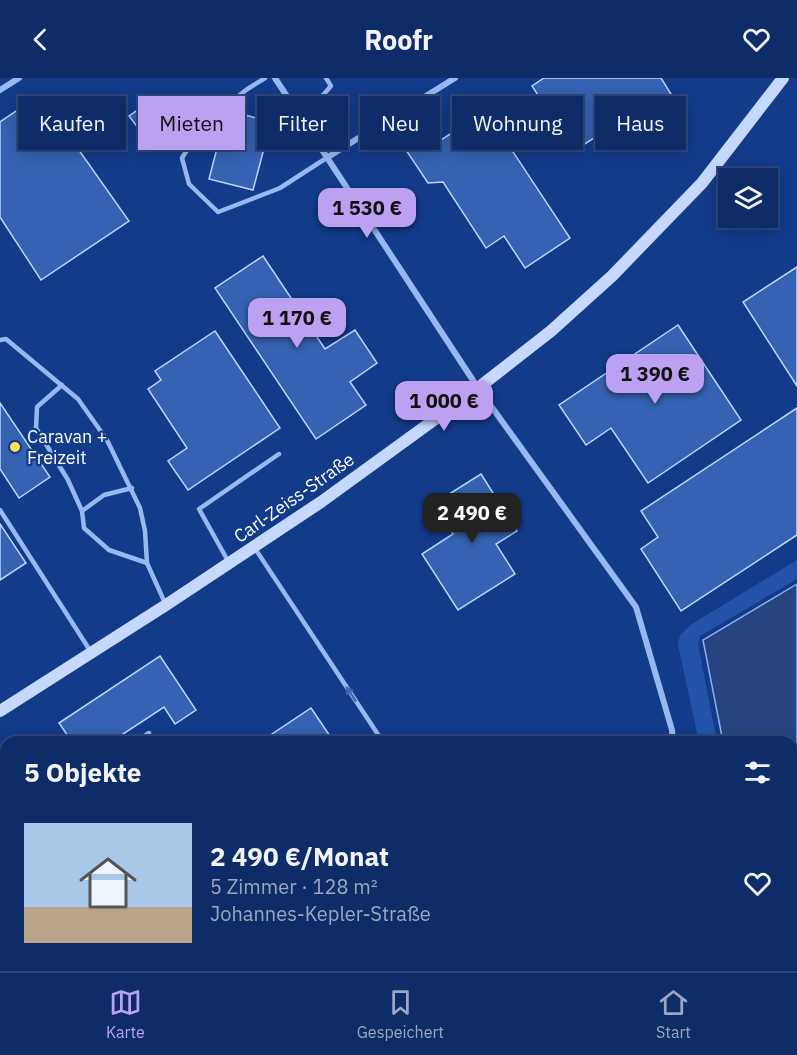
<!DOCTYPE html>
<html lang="de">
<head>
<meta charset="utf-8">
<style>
	body { margin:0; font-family:"IBM Plex Sans",sans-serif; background:#17346e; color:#f1f3f6; height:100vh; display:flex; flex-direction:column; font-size:22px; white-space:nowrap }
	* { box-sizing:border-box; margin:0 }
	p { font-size:20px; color:#9ba7c0 }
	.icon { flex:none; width:33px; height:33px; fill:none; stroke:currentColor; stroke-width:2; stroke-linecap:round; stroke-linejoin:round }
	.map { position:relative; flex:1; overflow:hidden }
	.details { position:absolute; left:0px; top:658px; width:798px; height:236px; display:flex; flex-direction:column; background:#0e2c68; border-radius:18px 18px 0 0; box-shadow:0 3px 15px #0003,0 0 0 2px #2e487c }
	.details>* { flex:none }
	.guide { position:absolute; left:18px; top:18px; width:762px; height:54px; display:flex; gap:12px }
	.buttons { position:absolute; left:718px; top:90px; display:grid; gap:12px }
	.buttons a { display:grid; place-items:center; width:60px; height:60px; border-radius:0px; background:#0e2c68; box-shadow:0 3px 15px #0003,0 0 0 2px #2e487c; font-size:30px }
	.price { position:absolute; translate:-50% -51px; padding:0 14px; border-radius:12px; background:#bca0f2; color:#111; font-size:20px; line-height:39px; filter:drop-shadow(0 2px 3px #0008) }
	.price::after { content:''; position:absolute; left:50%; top:36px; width:18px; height:14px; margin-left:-9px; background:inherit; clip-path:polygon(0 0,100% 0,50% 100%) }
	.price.on { background:#222; color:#fff }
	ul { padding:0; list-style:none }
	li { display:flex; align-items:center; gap:18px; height:150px; padding:0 24px }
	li+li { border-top:2px solid #2e487c }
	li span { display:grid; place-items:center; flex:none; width:168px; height:120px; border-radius:0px; color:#555 }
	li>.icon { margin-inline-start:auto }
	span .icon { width:72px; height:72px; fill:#fffc; stroke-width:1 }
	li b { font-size:26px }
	h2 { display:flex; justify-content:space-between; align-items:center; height:72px; padding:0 24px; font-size:26px }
	.pill { padding:0 21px; border-radius:0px; background:#0e2c68; box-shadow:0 3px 15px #0003,0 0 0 2px #2e487c; font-size:21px; line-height:54px }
	.pill.on { background:#bca0f2; color:#111 }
	header { display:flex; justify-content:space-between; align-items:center; height:78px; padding:0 24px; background:#0e2c68; font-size:27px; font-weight:700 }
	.menu { display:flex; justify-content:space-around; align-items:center; height:84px; border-top:2px solid #2e487c; background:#0e2c68; font-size:16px; color:#9ba7c0 }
	.menu a { display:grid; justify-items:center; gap:3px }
	.menu .on { color:#bca0f2 }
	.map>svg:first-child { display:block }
	.green { fill:#2353a9 }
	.water { fill:#264580; stroke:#89b1f4; stroke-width:1.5 }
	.building { fill:#3562b2; stroke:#bed5fc; stroke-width:1.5 }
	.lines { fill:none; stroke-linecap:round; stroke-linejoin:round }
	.service { stroke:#98b8f1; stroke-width:4.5 }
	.minor { stroke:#98b8f1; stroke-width:6 }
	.secondary { stroke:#c6d8fc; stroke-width:12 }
	.oneway { fill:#4167ae }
	.poi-dot { fill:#ffde58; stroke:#123b8a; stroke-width:2 }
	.labels { text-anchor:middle; stroke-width:4.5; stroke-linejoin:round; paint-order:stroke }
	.poi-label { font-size:18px; fill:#fff; stroke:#123b8a; text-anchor:start }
	.street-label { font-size:18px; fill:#fff; stroke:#123b8a }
</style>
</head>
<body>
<header><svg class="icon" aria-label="back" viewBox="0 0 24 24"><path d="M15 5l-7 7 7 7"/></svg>Roofr<svg class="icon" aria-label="heart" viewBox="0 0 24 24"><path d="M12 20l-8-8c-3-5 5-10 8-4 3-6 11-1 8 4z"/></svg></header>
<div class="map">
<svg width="797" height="893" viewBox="0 0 797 893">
	<rect width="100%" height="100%" fill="#123b8a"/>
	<!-- green -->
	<path class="green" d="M797 482V501L700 558 698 566 717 664H699L678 567 680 557 692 546Z
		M797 829V893H771L773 888H792V841Z
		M673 888H719L718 893H671Z"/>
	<!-- water -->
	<path class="water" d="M797 506V792L792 804V664H723L703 562Z
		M725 888H755L752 893H724Z"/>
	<!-- building -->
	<path class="building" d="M544 0H661L676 24 628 56 620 43 574 73 532 8Z
		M40 17 129 143 41 202 0 139V44Z
		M174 19 183 32 145 59 129 38 142 29 155 33Z
		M227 32 271 44 253 112 209 101Z
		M486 33 570 160 525 190 504 158 486 170 443 104 428 105 406 72 435 53 441 62Z
		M263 178 325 271 355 252 377 285 350 304 366 327 316 361 215 210Z
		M797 189V308L743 224Z
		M678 247 741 342 648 405 611 350 586 367 559 327Z
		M215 253 280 350 188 412 168 383 187 370 148 311 161 302 155 293Z
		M0 325 50 399 19 420 0 391Z
		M797 330V457L681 533 641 471 658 459 641 433Z
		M481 396 517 453 496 466 515 496 458 532 422 476 453 456 445 442 449 440 438 423Z
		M0 446 26 485 0 502Z
		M160 578 196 632 175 646 164 629 111 664H72L59 645Z
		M311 630 334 664H260Z
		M6 876V888H81L85 893H0V880Z
		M148 888H202L205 893H140Z
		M245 888H352L356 893H238Z
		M379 888H480L484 893H382Z"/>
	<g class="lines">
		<!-- service -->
		<path class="service" d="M265 0 246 12 202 48 182 80 189 106 218 134 280 110 328 79
			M302 41 331 8 326 0
			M0 262 6 261 78 321 107 362 140 430 145 453 147 485 165 525
			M62 307 37 329 36 350 68 402 82 433 84 450 109 472 147 485
			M0 432 91 574
			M82 433 104 417 132 410
			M254 469 383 664
			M228 483 199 431 279 376
			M135 664 149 655
			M0 804 6 801
			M0 860 6 856"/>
		<!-- minor -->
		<path class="minor" d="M275 0 478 310 636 529 672 652 673 664
			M0 12 19 0
			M328 79 455 0
			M544 893 552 888"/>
		<!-- secondary -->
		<path class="secondary" d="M0 633 166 527 321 424 478 310 551 253 612 198 702 105 783 0"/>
	</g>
	<!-- one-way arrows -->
	<defs><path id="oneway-solid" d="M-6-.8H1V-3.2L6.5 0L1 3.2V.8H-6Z" transform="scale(1.5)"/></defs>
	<use class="oneway" href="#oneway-solid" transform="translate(351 616) rotate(-124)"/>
	<!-- markers -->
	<circle class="poi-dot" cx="15" cy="369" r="6"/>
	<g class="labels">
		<!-- poi labels -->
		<g class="poi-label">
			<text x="27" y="365">Caravan +<tspan x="27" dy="21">Freizeit</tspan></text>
		</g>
		<!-- street labels -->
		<g class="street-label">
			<text transform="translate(294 420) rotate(-35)" y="6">Carl-Zeiss-Straße</text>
		</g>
	</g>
</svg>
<div class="buttons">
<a><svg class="icon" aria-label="layers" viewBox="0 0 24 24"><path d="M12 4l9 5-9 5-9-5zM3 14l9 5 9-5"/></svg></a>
</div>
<b class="price" style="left:367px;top:161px">1 530 €</b>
<b class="price" style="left:297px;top:271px">1 170 €</b>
<b class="price" style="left:655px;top:327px">1 390 €</b>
<b class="price" style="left:444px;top:354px">1 000 €</b>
<b class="price on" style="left:472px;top:466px">2 490 €</b>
<div class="guide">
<a class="pill">Kaufen</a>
<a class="pill on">Mieten</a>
<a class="pill">Filter</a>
<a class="pill">Neu</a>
<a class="pill">Wohnung</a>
<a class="pill">Haus</a>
</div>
<section class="details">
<h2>5 Objekte<svg class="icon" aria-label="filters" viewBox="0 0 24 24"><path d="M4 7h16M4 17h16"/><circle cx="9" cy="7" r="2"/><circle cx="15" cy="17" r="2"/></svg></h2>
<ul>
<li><span style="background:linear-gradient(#a9c7e8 70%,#b9a48a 0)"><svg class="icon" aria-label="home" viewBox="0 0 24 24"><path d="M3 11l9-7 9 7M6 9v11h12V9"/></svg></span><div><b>2 490 €/Monat</b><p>5 Zimmer · 128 m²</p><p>Johannes-Kepler-Straße</p></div><svg class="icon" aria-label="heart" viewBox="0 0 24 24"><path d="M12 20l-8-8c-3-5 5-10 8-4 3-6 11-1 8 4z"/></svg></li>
</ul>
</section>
</div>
<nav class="menu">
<a class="on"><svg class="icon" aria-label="map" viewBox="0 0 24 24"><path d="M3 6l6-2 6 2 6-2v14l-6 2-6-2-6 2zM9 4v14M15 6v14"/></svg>Karte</a>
<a><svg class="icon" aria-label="saved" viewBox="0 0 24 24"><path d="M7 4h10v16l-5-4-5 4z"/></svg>Gespeichert</a>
<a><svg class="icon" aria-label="home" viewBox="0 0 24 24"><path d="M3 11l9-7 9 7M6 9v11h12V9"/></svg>Start</a>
</nav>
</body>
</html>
